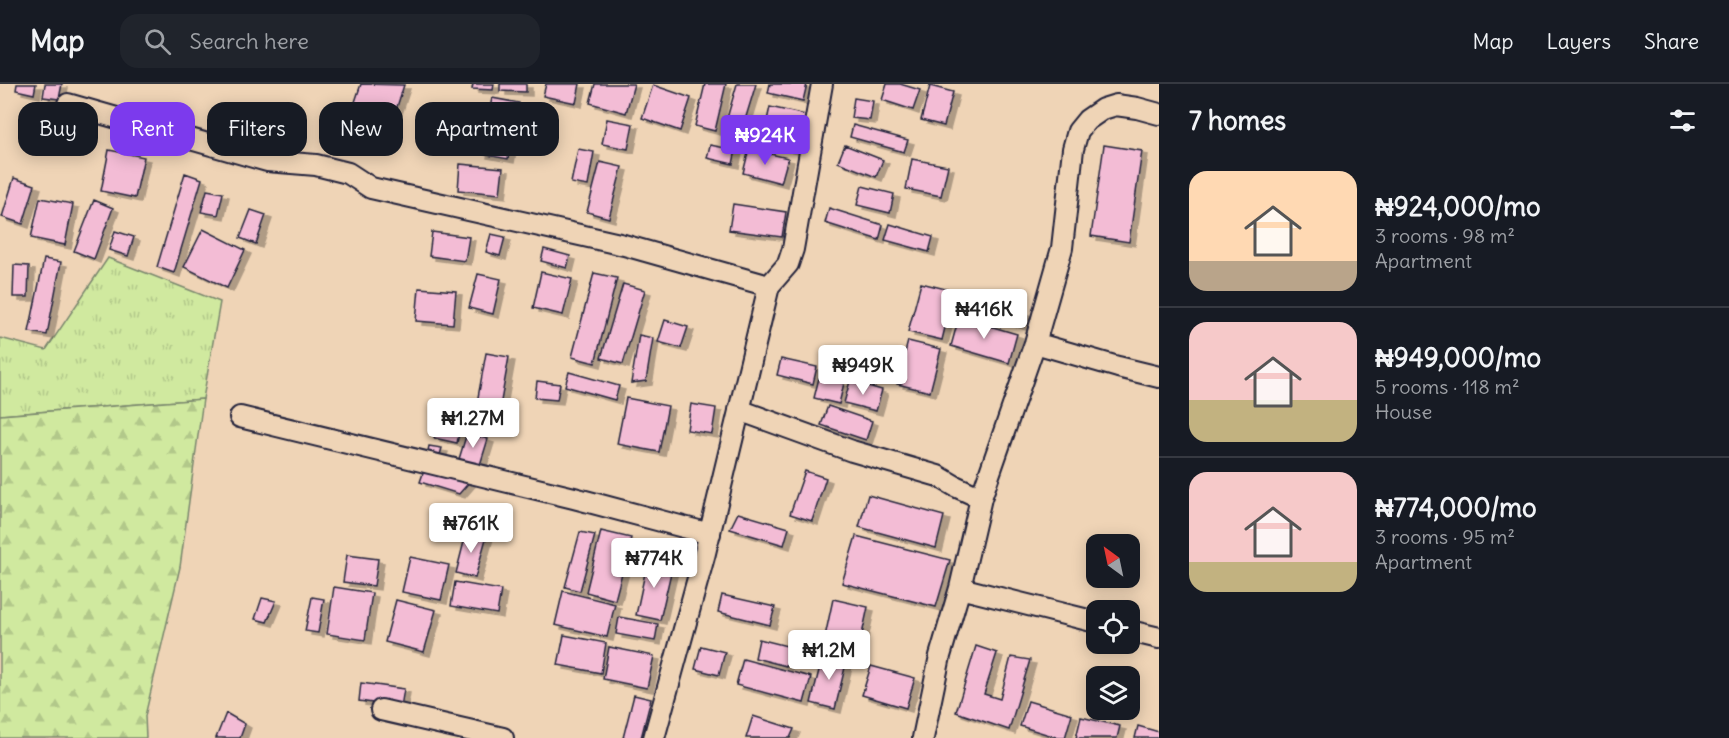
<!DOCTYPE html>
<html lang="en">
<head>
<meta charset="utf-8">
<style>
	body { margin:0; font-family:Delius,sans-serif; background:#20242c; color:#f1f3f6; height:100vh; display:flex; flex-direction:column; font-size:22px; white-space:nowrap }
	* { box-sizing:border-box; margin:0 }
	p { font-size:20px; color:#9ea1a6 }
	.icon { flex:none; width:33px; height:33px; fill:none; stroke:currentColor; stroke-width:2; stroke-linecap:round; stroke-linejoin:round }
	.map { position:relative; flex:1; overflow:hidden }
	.sheet { display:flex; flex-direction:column; background:#171b24; width:570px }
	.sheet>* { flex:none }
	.hud { position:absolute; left:18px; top:18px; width:570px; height:54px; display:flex; gap:12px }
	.needle { width:39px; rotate:327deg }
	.fabs { position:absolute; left:1086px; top:450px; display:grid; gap:12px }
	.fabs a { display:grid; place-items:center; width:54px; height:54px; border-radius:12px; background:#171b24; box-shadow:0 3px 15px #0003; font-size:30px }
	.price { position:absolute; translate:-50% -51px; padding:0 14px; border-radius:6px; background:#fff; color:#222; font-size:20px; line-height:39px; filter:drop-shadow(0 2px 3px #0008) }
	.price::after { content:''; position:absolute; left:50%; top:36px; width:18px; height:14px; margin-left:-9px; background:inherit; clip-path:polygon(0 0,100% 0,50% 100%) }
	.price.active { background:#7c3aed; color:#fff }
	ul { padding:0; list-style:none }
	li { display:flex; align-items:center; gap:18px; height:150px; padding:0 30px }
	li+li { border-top:2px solid #363941 }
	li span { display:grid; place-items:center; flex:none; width:168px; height:120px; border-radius:18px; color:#555 }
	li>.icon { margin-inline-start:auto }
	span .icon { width:72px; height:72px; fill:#fffc; stroke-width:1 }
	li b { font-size:26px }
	h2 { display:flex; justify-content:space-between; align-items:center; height:72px; padding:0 30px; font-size:26px }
	.chip { padding:0 21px; border-radius:18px; background:#171b24; box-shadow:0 3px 15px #0003; font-size:21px; line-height:54px }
	.chip.active { background:#7c3aed; color:#fff }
	header { display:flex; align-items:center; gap:36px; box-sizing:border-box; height:84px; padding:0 30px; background:#171b24; border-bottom:2px solid #363941 }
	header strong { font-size:28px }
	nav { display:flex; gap:33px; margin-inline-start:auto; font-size:21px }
	.search { width:420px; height:54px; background:#20242c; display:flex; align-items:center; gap:15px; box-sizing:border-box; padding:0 21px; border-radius:18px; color:#9ea1a6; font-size:22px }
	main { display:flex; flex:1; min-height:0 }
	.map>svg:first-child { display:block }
	.grass { fill:url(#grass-tufts); stroke:#79866d; stroke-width:1.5 }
	.forest { fill:url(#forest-firs); stroke:#79866d; stroke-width:1.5 }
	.building { fill:#f3bcd5; stroke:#22223b; stroke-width:1.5; filter:url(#shadow) }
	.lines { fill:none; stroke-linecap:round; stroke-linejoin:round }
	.minor-casing { stroke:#22223b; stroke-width:24 }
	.minor { stroke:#efd4b6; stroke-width:20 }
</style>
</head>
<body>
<header>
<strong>Map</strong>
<div class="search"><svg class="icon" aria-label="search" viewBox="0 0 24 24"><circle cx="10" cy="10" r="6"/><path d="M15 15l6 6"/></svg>Search here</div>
<nav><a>Map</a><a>Layers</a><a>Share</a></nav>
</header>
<main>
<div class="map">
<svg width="1159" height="654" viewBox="0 0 1159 654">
	<defs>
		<pattern id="grass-tufts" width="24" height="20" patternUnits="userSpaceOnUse" patternTransform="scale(1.5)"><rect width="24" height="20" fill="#d0e99f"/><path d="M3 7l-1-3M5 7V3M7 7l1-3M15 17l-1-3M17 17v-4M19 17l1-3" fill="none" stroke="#b2c88a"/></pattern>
		<pattern id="forest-firs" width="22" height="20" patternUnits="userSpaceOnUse" patternTransform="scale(1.5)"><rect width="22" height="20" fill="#d0e99f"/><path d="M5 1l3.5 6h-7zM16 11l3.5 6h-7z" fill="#b2c88a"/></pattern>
		<filter id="shadow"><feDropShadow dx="6" dy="4" stdDeviation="0" flood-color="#0004"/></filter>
	</defs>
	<rect width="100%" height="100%" fill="#efd4b6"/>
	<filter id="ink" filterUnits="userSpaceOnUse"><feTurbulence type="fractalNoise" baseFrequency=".0167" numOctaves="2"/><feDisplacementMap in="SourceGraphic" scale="12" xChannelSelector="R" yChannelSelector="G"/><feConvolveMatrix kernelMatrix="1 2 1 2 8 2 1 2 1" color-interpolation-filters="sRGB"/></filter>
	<g filter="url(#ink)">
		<!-- grass -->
		<path class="grass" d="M108 174 220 218 203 315 0 331V254L46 266Z"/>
		<!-- forest -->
		<path class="forest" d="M203 315 180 483 145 632 146 654H0V331Z"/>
		<!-- building -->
		<path class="building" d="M17 0H36L34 10 16 6Z
			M45 0H62L59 15 43 13Z
			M361 0 404 1 388 51 348 39Z
			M473 0H494L493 6 472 5Z
			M500 0H526V8L500 7Z
			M546 0H580L576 19 543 12Z
			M595 0H634L626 29 590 19Z
			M705 0H726L715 47 695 42Z
			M737 0H756L742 46 725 41Z
			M770 0H807L803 17 768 9Z
			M887 0H900L920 6 913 26 882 16Z
			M653 1 691 14 680 47 642 34Z
			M930 2 953 8 944 42 921 36Z
			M492 14 519 19 508 75 481 70Z
			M854 14 873 17 870 36 851 34Z
			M770 23 806 31 797 67 762 59Z
			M607 35 633 40 628 65 602 60Z
			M853 41 908 56 904 68 850 53Z
			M710 61 736 66 733 80 707 74Z
			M845 61 883 76 876 93 838 78Z
			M1104 61 1142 67 1129 158 1091 152Z
			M578 65 594 68 588 102 571 99Z
			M749 65 788 74 781 99 743 89Z
			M109 66 144 73 135 114 101 107Z
			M912 75 948 82 941 112 906 105Z
			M600 78 622 83 609 134 587 128Z
			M460 80 503 84 500 110 458 106Z
			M185 89 202 95 174 189 157 183Z
			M14 94 35 101 23 140 2 133Z
			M862 102 894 110 890 129 857 121Z
			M207 106 223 109 218 131 201 128Z
			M40 114 73 120 65 161 31 154Z
			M94 116 113 124 94 175 74 167Z
			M733 120 786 128 782 153 729 146Z
			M829 124 883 141 879 156 825 139Z
			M251 126 266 131 256 160 240 154Z
			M890 140 933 153 929 168 885 156Z
			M203 145 245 166 227 204 184 183Z
			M115 147 134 153 128 172 109 166Z
			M432 148 469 153 465 177 429 172Z
			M491 150 505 153 500 172 486 168Z
			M544 165 570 172 567 184 541 177Z
			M44 175 61 178 47 251 29 248Z
			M14 181 29 182 28 213H13Z
			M541 188 572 195 563 231 533 224Z
			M594 189 617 194 595 279 572 273Z
			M478 190 501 195 493 230 469 224Z
			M921 199 954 207 942 256 908 248Z
			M623 200 645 206 623 280 601 274Z
			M419 204 456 207 453 240 416 237Z
			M965 207 1025 228 1020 242 960 222Z
			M959 233 1017 250 1009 279 951 262Z
			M665 236 688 243 681 264 658 258Z
			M639 251 653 254 646 297 631 299Z
			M908 257 941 265 930 308 897 300Z
			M486 269 509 273 496 345 473 341Z
			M851 274 887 283 884 295 848 287Z
			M781 275 817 283 813 300 777 291Z
			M569 288 619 302 615 316 565 302Z
			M819 294 844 299 839 320 814 314Z
			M537 297 560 300 557 316 535 314Z
			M850 297 882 306 876 327 844 319Z
			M626 314 668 322 659 368 617 360Z
			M691 320 716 324 712 350 687 346Z
			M828 322 872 337 866 356 821 341Z
			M441 324 463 330 457 359 434 354Z
			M467 349 488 355 480 381 459 375Z
			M429 362 442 364 439 374 427 371Z
			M426 381 473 394 459 410 420 398Z
			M805 387 826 394 812 437 790 430Z
			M868 411 944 432 936 464 859 443Z
			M738 429 789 444 784 461 730 445Z
			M467 446 487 451 475 494 456 489Z
			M601 447 631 454 615 516 586 508Z
			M580 448 595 451 580 507 565 503Z
			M856 452 950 476 936 523 842 499Z
			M347 471 378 475 374 502 343 498Z
			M410 473 449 481 441 516 402 508Z
			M648 475 673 480 660 536 636 531Z
			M455 498 501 506 497 530 451 522Z
			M334 503 372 509 365 556 327 550Z
			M563 507 615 520 607 553 555 541Z
			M722 511 775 523 770 541 718 528Z
			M312 513 324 515 318 549 305 547Z
			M262 514 276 517 267 538 255 535Z
			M833 515 868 523 858 569 823 562Z
			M396 516 436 526 424 568 385 558Z
			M619 533 658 540 655 557 616 550Z
			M564 551 606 559 601 589 558 581Z
			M759 555 791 563 786 582 755 574Z
			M701 562 725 568 719 591 695 585Z
			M976 562 997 569 984 610 1000 615 1011 573 1030 576 1009 646 956 628Z
			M609 563 654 572 647 604 603 595Z
			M823 570 847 575 835 625 811 619Z
			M743 575 811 593 804 619 736 601Z
			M871 582 915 594 906 624 862 611Z
			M361 599 404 605 401 623 359 617Z
			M634 611 651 615 641 654H623Z
			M1028 617 1072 630 1065 654H1059L1020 642Z
			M226 629 245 640 240 654H216Z
			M753 632 794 645 790 654H746Z
			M1081 633 1120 642 1117 654H1076Z
			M1138 642 1159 648V654H1135Z"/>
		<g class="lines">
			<!-- minor casing -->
			<g class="minor-casing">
				<path id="minor" d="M68 20 267 77 316 81 348 89 371 104 624 161 769 202
					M1035 259 1118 283 1159 293
					M739 326 852 367 938 392 955 402 981 414
					M240 333 574 414 710 450
					M960 504 1096 538
					M1130 547 1159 554
					M381 626 503 654
					M654 654 705 469 769 202 788 180 793 165 822 0
					M923 654 940 572 960 504 981 414 1035 259 1062 164 1073 65 1078 47 1087 36 1103 25 1116 21 1137 24 1159 30"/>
			</g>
			<!-- minor -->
			<use href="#minor" class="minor"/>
		</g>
	</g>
</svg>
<div class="fabs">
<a><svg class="needle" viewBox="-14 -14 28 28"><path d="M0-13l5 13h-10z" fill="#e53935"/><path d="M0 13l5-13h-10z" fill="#9ea1a6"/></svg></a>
<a><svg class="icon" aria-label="locate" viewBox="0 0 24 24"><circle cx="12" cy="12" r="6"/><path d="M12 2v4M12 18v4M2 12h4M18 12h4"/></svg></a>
<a><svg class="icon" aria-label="layers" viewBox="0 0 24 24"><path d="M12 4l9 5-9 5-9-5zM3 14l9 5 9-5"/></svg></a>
</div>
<b class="price active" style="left:765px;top:82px">₦924K</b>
<b class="price" style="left:984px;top:256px">₦416K</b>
<b class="price" style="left:863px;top:312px">₦949K</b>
<b class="price" style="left:473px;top:365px">₦1.27M</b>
<b class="price" style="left:471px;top:470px">₦761K</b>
<b class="price" style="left:654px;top:505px">₦774K</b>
<b class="price" style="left:829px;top:597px">₦1.2M</b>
<div class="hud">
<a class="chip">Buy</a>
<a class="chip active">Rent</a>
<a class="chip">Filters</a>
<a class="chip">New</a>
<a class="chip">Apartment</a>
</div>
</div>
<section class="sheet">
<h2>7 homes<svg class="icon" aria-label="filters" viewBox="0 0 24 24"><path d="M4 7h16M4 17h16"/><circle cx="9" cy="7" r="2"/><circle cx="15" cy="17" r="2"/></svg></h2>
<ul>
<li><span style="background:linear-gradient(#ffd9b3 75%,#b9a48a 0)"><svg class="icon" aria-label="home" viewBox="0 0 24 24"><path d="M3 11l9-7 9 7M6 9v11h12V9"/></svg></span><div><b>₦924,000/mo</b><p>3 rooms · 98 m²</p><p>Apartment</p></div></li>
<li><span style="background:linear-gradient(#f6c9c9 65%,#c2b280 0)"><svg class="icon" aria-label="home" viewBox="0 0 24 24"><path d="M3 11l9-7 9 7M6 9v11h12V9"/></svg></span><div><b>₦949,000/mo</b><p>5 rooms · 118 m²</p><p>House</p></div></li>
<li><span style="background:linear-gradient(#f6c9c9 75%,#c2b280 0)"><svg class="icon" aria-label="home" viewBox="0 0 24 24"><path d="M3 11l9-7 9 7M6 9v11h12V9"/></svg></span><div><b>₦774,000/mo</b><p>3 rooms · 95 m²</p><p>Apartment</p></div></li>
</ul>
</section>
</main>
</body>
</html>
